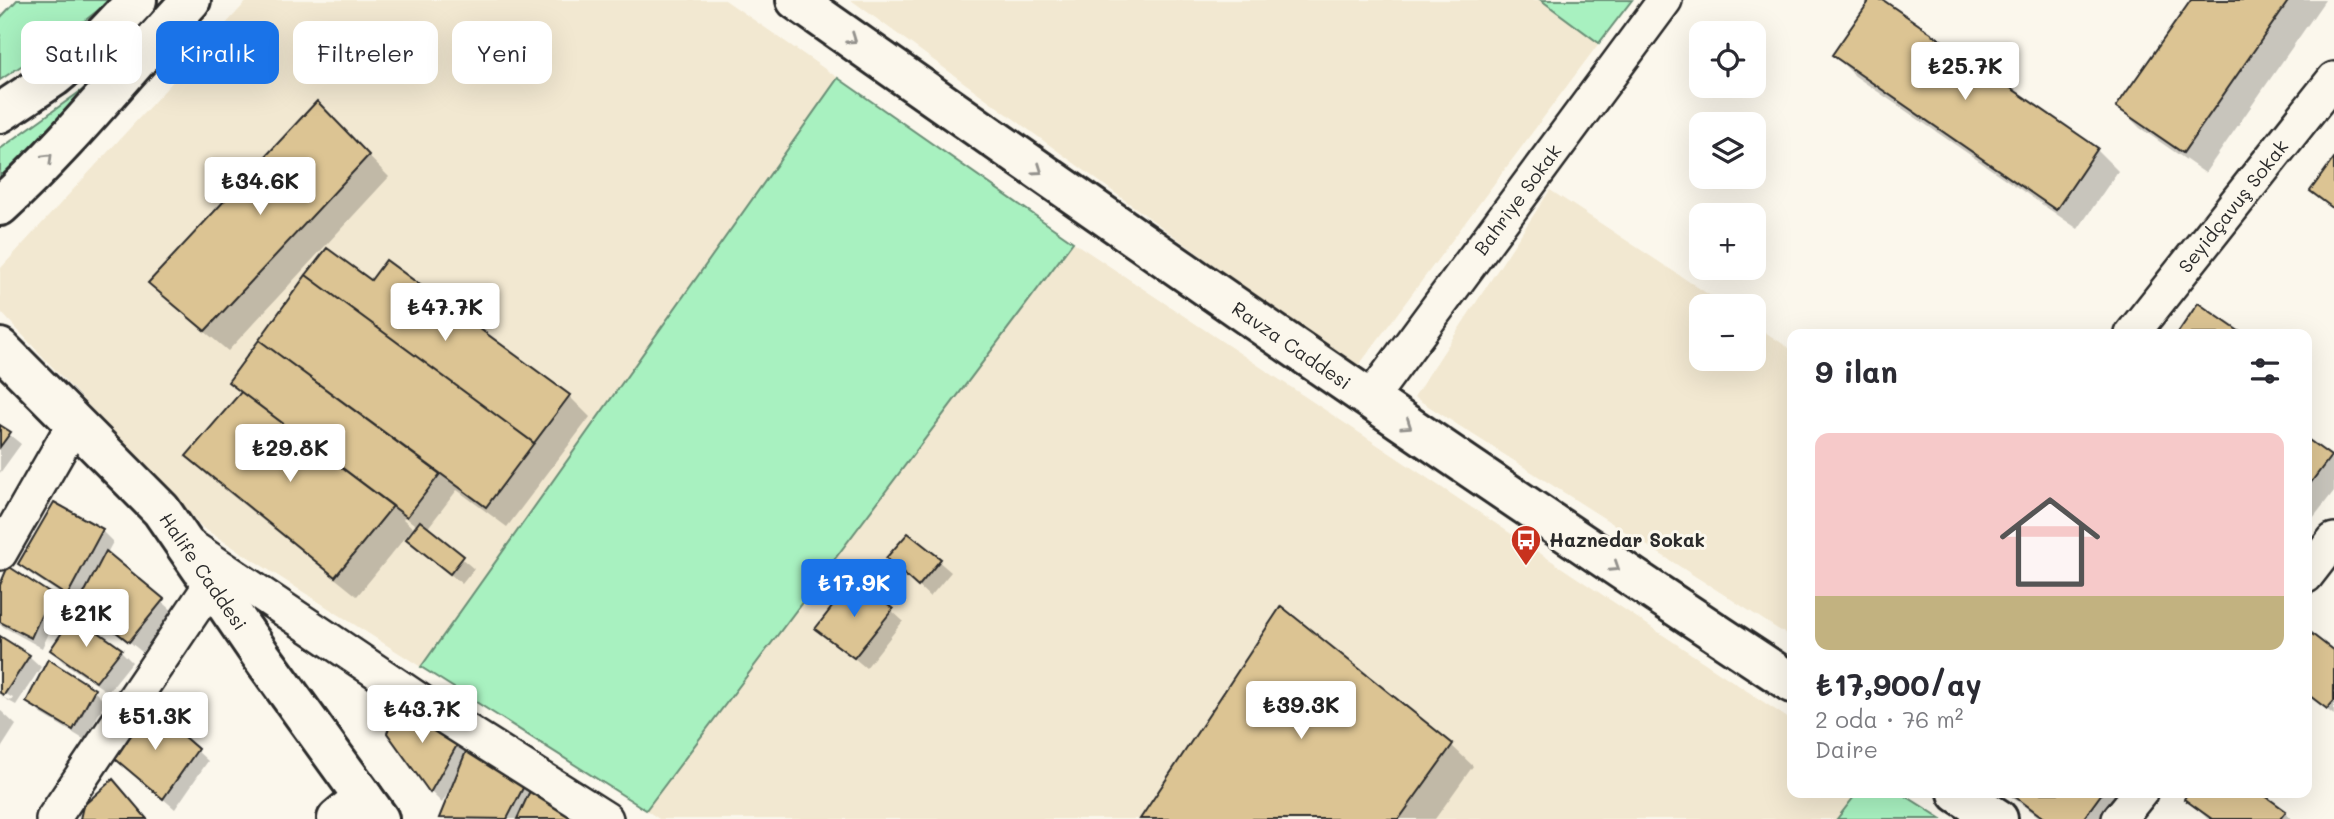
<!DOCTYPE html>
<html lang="tr">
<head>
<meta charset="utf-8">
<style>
	body { margin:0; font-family:Mali,sans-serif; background:#f2f2f3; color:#2b2b33; height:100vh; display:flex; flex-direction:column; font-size:26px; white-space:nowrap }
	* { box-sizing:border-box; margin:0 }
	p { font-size:23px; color:#7c7c81 }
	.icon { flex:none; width:38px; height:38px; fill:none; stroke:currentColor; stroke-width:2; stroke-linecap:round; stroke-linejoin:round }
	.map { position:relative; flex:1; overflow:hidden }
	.sheet { position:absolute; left:1787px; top:329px; width:525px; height:469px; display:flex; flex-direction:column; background:#fff; border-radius:14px; box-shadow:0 7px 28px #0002 }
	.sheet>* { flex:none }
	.top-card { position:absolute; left:21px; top:21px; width:665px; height:63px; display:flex; gap:14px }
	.tools { position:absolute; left:1689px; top:21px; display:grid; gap:14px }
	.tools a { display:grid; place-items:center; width:77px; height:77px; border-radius:14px; background:#fff; box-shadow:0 7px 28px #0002; font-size:35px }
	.price { position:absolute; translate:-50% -60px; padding:0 16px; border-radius:7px; background:#fff; color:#222; font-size:23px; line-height:46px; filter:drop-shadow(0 2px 4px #0008) }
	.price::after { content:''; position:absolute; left:50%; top:42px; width:21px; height:16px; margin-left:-10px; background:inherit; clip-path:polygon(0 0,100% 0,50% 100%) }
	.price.active { background:#1a73e8; color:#fff }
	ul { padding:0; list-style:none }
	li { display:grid; align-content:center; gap:14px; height:371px; padding:0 28px }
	li span { display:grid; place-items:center; height:217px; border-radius:14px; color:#555 }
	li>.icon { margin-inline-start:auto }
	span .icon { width:126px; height:126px; fill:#fffc; stroke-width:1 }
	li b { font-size:30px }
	h2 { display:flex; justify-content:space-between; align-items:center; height:84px; padding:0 28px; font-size:30px }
	.tag { padding:0 24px; border-radius:14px; background:#fff; box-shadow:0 7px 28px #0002; font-size:24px; line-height:63px }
	.tag.active { background:#1a73e8; color:#fff }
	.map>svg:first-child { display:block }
	.built { fill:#f2e8d1 }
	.green { fill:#a8f1c0; stroke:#6a8e76; stroke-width:2 }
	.shadow { fill:#0003 }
	.building { fill:#dcc493; stroke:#2b2b2b; stroke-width:2 }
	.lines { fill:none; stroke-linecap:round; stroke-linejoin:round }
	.minor-casing { stroke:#2b2b2b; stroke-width:38 }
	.tertiary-casing { stroke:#2b2b2b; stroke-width:44 }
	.secondary-casing { stroke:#2b2b2b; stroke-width:44 }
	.minor { stroke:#fbf7ec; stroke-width:33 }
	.tertiary { stroke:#fbf7ec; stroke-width:38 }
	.secondary { stroke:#fbf7ec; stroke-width:38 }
	.oneway { stroke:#93918c }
	.labels { text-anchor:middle; stroke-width:6; stroke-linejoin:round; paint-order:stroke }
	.street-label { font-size:19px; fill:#2b2b2b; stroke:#fbf7ec }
	.poi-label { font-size:19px; font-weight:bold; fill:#2b2b2b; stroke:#fbf7ec; text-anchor:start }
</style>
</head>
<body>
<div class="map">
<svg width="2334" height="819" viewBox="0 0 2334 819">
	<rect width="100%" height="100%" fill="#fbf7ec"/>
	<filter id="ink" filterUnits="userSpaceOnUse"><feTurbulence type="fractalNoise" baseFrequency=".0143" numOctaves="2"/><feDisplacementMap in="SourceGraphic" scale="14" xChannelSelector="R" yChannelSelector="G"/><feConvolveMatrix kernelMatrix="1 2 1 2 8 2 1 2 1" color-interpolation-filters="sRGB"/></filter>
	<g filter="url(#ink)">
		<!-- built -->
		<path class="built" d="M248 0H725L838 78 421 667 203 528 0 311V269Z
			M851 0H1541L1599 43 1356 369Z
			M1550 190 1726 306H1701V359H1754V325L1792 350V638L1414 397Z
			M1073 242 1792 721V793H1857L1837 819H659L646 810Z"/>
		<!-- green -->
		<path class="green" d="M17 0H111L59 41 0 80V18Z
			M1541 0H1632L1599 43Z
			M838 78 1073 242 646 810 421 667Z
			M92 83 0 183V149Z
			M1857 793H1901L1942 819H1837Z"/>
		<!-- shadow -->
		<path class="shadow" d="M1872 0H1880L2097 150 2118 171 2078 229 1855 76 1834 55Z
			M2193 0H2325L2205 173 2140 128 2119 107Z
			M338 125 389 177 228 351 172 304 151 283Z
			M327 250 372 283 569 396 590 417 507 527 457 490 427 529 474 569 462 584 408 539 418 527 405 517 403 519 413 528 357 596 209 477 188 456 242 393 230 382Z
			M0 427 21 444 0 473Z
			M2306 440 2334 461V491L2306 527Z
			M102 531 113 542 107 553 174 612 142 652 81 602 79 606 32 575 21 563Z
			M908 535 951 572 930 597 900 569Z
			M0 589 50 596 61 607 42 648 0 625Z
			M891 610 903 621 866 668 818 628Z
			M74 618 121 651 132 662 108 692 63 662 52 650Z
			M2306 636 2334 653V715L2306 694Z
			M0 638 29 656 41 667 16 705 0 696 11 701 13 698 0 691Z
			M94 691 105 702 85 740 40 713 29 701Z
			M0 710 16 725 0 750Z
			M389 733 460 740 531 794 584 819H442L441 817 452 791 450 789 442 803 431 792Z
			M1451 745 1473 766 1435 819H1142Z
			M196 750 208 761 175 809 127 768Z
			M2006 793H2131L2111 819H2042Z
			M2190 793H2258L2292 819H2208L2186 799Z"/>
		<!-- building -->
		<path class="building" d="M1870 0H1883L2098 148 2056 210 1832 55Z
			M2191 0H2289L2183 153 2116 107Z
			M317 101 369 155 205 331 148 283Z
			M2334 158V209L2310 191Z
			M327 248 371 280 386 260 570 395 534 443 306 275Z
			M306 275 534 443 486 507 259 340Z
			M2198 303 2243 334H2177Z
			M259 340 440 474 407 517 228 382Z
			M241 392 393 506 335 577 186 456Z
			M0 425 11 432 0 447Z
			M2306 438 2331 456 2306 489Z
			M54 502 103 529 67 596 18 564Z
			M420 521 464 556 450 574 406 539Z
			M908 533 941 559 918 587 886 558Z
			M106 551 164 599 129 642 79 603Z
			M8 566 51 594 31 638 0 622V585Z
			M854 579 893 609 854 658 815 629Z
			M1281 606 1453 744 1399 819H1140Z
			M74 615 122 649 96 682 50 650Z
			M2308 631 2334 651V701L2327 709 2306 693V633Z
			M0 636 30 655 4 695 0 693Z
			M48 659 95 689 73 730 26 702Z
			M145 703 198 749 163 799 113 757Z
			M398 705 461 738 430 793 387 733Z
			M469 744 524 786 507 819 439 818Z
			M113 779 147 819H80L83 806Z
			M534 782 588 819H517Z
			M2010 793H2102L2083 819H2045Z
			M2188 793H2261L2286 811 2280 819H2212L2184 799Z"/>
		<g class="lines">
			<!-- minor casing -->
			<g class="minor-casing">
				<g id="minor">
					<path id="s1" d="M2132 334 2334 79"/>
					<path id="s2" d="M1370 399 1665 0"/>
					<path d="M190 546 429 707 606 819"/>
					<path d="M0 553 75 422"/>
					<path d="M2306 576 2334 540"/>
					<path d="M53 819 212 583"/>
					<path d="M2119 819 2140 793"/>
				</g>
			</g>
			<!-- tertiary casing -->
			<g class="tertiary-casing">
				<g id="tertiary">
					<path id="s3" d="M796 0C1126 232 1456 462 1792 683"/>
					<path id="s4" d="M0 348 161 510 262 657 379 819"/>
					<path d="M1958 793 1998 819"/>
					<path d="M337 819 363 797"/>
				</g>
			</g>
			<!-- secondary casing -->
			<g class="secondary-casing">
				<path id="secondary" d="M0 113 54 77 101 38 137 0
					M0 206C69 143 127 69 191 0"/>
			</g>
			<!-- minor -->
			<use href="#minor" class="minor"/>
			<!-- tertiary -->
			<use href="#tertiary" class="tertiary"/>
			<!-- secondary -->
			<use href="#secondary" class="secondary"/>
		</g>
		<!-- one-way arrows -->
		<defs><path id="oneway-chevron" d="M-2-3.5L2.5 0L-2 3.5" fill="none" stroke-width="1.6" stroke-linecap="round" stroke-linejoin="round" transform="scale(1.75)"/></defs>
		<g class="oneway">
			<use href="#oneway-chevron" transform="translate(852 39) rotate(35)"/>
			<use href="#oneway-chevron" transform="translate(48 158) rotate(-45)"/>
			<use href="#oneway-chevron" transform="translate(1038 170) rotate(35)"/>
			<use href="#oneway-chevron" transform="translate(1407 425) rotate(34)"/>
			<use href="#oneway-chevron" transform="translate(1615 567) rotate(33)"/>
		</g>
	</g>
	<!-- icons -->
	<defs>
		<g id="bus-pin" transform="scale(1.575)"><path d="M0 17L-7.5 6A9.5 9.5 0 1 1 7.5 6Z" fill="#c8321e" stroke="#fbf7ec"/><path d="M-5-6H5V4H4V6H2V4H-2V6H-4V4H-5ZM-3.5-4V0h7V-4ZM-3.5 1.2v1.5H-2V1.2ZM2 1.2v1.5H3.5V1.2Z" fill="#fff"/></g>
	</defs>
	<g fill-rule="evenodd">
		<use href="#bus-pin" x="1526" y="540"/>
	</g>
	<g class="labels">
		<!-- street labels -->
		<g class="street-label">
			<text dy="7" stroke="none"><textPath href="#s2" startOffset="248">Bahriye Sokak</textPath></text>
			<text dy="7" stroke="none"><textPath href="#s1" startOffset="163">Seyidçavuş Sokak</textPath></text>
			<text dy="7" stroke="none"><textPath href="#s3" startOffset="604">Ravza Caddesi</textPath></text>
			<text dy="7" stroke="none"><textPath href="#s4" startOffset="303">Halife Caddesi</textPath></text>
		</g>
		<!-- poi labels -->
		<g class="poi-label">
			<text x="1549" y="547">Haznedar Sokak</text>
		</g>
	</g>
</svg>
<div class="tools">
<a><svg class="icon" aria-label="locate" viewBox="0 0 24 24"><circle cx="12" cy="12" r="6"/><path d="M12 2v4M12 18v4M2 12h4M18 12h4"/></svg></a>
<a><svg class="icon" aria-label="layers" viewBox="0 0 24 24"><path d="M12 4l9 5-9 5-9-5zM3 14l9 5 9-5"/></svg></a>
<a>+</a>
<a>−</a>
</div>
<b class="price" style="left:1965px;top:102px">₺25.7K</b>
<b class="price" style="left:260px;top:217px">₺34.6K</b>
<b class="price" style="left:445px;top:343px">₺47.7K</b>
<b class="price" style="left:290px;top:484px">₺29.8K</b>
<b class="price active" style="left:854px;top:619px">₺17.9K</b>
<b class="price" style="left:86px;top:649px">₺21K</b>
<b class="price" style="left:1301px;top:741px">₺39.3K</b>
<b class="price" style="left:422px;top:745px">₺43.7K</b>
<b class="price" style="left:155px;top:752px">₺51.3K</b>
<div class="top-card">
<a class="tag">Satılık</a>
<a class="tag active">Kiralık</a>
<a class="tag">Filtreler</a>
<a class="tag">Yeni</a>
</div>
<section class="sheet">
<h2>9 ilan<svg class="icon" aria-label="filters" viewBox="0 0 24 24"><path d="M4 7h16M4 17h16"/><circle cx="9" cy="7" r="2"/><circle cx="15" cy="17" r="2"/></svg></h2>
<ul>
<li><span style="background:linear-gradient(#f6c9c9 75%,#c2b280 0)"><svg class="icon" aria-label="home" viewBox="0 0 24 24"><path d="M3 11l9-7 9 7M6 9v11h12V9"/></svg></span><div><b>₺17,900/ay</b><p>2 oda · 76 m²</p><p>Daire</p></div></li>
</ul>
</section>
</div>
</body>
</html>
